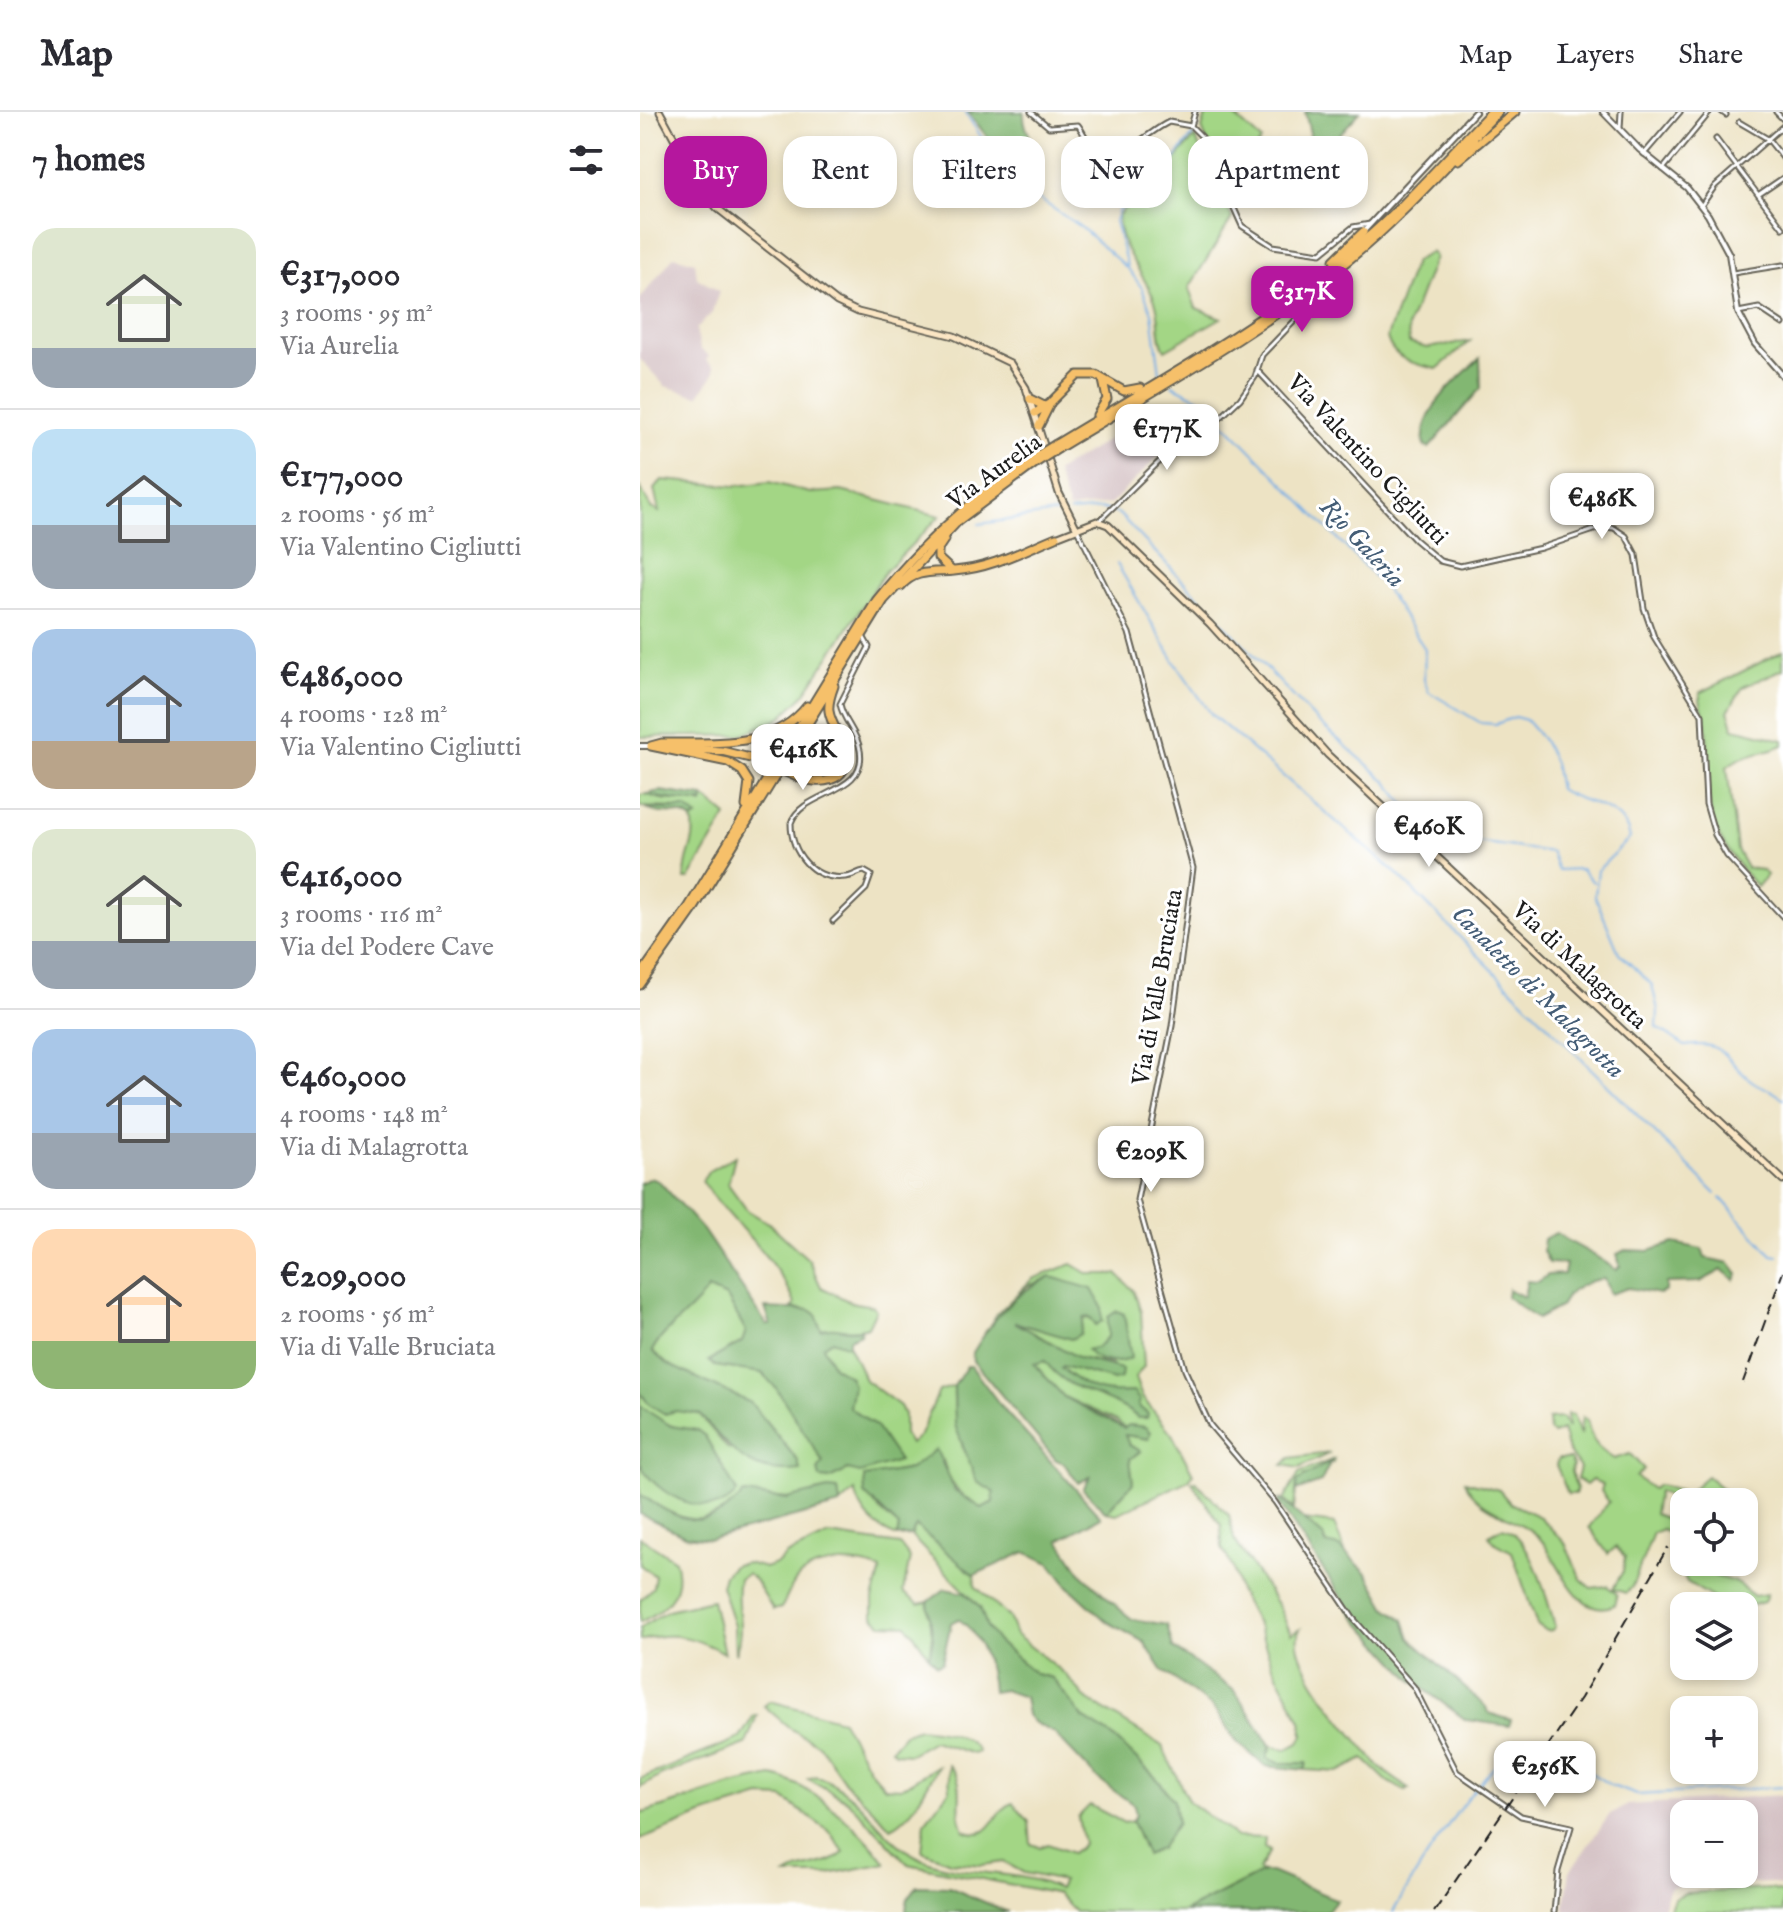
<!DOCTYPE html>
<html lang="en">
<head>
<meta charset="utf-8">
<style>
	body { margin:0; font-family:"IM FELL English",serif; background:#f7f7f7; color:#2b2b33; height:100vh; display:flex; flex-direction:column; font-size:30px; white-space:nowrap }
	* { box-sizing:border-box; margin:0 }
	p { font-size:26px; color:#7c7c81 }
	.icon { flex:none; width:44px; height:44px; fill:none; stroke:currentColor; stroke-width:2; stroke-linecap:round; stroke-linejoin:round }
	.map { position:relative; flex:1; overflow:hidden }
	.sheet { display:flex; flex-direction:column; background:#fff; width:640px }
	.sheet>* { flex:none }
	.banner { position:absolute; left:24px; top:24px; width:760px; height:72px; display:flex; gap:16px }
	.controls { position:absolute; left:1030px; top:1376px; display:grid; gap:16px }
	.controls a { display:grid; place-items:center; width:88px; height:88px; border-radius:16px; background:#fff; box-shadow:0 4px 12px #0003; font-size:40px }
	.price { position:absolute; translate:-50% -68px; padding:0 18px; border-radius:16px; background:#fff; color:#222; font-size:26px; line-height:52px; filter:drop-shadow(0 2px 4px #0008) }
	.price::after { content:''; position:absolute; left:50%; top:48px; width:24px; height:18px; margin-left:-12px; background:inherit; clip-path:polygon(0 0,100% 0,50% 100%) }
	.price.selected { background:#b5179e; color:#fff }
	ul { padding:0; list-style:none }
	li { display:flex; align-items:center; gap:24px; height:200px; padding:0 32px }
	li+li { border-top:2px solid #e1e1e2 }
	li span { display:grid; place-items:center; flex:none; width:224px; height:160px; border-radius:24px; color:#555 }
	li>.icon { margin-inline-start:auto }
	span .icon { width:96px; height:96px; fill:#fffc; stroke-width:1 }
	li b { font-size:34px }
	h2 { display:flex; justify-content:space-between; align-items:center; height:96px; padding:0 32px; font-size:34px }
	.chip { padding:0 28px; border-radius:24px; background:#fff; box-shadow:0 4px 12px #0003; font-size:28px; line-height:72px }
	.chip.selected { background:#b5179e; color:#fff }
	header { display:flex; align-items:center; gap:48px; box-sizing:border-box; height:112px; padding:0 40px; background:#fff; border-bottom:2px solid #e1e1e2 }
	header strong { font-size:38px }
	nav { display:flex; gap:44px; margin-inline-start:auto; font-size:28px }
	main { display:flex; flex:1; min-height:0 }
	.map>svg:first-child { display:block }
	.industrial { fill:#d2bec1; fill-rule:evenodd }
	.green { fill:#a3d685; stroke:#607950; stroke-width:2; fill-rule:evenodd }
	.forest { fill:#82b772; stroke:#4f6a47; stroke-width:2 }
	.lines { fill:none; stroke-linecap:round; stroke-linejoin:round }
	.stream { stroke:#74ade4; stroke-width:2 }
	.minor-casing { stroke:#656257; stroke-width:7 }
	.tertiary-casing { stroke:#656257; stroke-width:8 }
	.secondary-casing { stroke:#656257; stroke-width:9 }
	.trunk-casing { stroke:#656257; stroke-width:11 }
	.minor { stroke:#fff; stroke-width:3 }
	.tertiary { stroke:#fff; stroke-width:4 }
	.secondary { stroke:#fbe6c4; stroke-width:5 }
	.trunk { stroke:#f6c06b; stroke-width:7 }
	.rail { stroke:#1c1c1c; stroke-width:2; stroke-dasharray:12 6; stroke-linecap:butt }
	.trunk-bridge-casing { stroke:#656257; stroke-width:11; stroke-linecap:butt }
	.trunk-bridge { stroke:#f6c06b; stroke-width:7 }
	.labels { text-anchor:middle; stroke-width:6; stroke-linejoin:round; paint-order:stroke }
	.street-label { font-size:24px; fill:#1c1c1c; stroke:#fff }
	.water-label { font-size:26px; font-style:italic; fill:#445d76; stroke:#fff }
</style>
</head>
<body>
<header>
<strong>Map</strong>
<nav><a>Map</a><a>Layers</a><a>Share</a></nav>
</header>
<main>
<section class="sheet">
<h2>7 homes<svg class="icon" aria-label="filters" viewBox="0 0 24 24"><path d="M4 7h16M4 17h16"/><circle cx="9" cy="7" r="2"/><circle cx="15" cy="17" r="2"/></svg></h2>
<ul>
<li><span style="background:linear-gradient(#dfe7d0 75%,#9aa5b1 0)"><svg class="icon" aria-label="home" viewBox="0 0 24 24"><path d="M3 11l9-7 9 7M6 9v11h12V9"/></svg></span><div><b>€317,000</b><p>3 rooms · 95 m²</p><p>Via Aurelia</p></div></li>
<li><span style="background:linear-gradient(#bfe0f5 60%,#9aa5b1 0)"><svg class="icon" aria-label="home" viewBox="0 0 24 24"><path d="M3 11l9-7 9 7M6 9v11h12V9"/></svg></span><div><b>€177,000</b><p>2 rooms · 56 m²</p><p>Via Valentino Cigliutti</p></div></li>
<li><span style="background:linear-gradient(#a9c7e8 70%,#b9a48a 0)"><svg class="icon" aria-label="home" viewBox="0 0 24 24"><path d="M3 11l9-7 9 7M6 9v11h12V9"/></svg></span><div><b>€486,000</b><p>4 rooms · 128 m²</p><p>Via Valentino Cigliutti</p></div></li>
<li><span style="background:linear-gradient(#dfe7d0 70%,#9aa5b1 0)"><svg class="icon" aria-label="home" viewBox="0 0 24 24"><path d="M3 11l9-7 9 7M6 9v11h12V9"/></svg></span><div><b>€416,000</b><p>3 rooms · 116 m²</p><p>Via del Podere Cave</p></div></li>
<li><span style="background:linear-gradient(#a9c7e8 65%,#9aa5b1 0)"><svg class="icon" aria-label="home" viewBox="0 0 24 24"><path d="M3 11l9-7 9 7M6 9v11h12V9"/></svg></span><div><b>€460,000</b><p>4 rooms · 148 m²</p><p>Via di Malagrotta</p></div></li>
<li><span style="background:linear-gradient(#ffd9b3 70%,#8fb573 0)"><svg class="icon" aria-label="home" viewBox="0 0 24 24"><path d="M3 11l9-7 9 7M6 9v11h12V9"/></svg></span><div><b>€209,000</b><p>2 rooms · 56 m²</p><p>Via di Valle Bruciata</p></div></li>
</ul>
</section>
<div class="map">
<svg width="1143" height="1800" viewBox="0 0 1143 1800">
	<rect width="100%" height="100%" fill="#fff"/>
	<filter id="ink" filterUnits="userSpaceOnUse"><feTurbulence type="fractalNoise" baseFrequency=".0125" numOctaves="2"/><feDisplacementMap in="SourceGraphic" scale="16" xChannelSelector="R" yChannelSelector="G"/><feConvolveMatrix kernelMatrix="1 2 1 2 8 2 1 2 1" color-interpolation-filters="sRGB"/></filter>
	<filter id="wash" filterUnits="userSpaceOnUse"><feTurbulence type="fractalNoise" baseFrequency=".006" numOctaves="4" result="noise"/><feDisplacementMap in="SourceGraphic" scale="32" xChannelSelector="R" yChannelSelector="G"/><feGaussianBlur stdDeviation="1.8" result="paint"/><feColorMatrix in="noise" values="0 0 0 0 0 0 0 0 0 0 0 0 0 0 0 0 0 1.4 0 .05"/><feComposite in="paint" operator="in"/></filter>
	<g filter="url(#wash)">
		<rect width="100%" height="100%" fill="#ede3c4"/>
		<!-- industrial -->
		<path class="industrial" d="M34 144 55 150 57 166 79 179 72 201 56 217 60 237 69 244 66 248 74 255V262L58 284 25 274 0 247V187Z
			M529 290 550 312 471 392 429 397 416 360Z
			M1143 1683V1775L1132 1771 1030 1775 1022 1800H924L930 1759 970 1702 988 1693ZM1044 1702H1104V1762H1044Z"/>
		<!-- green -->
		<path class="green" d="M567 0H590L621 28 599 69 584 71 562 17Z
			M555 25 592 106 549 176 556 196 581 206 525 238C517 226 521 205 515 189 504 160 478 137 478 104L486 95 499 91 510 69 531 52Z
			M791 140 795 145 768 214 769 231 787 236 830 229 797 257C777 253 752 248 747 225L775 149Z
			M22 368 95 374 130 370 170 381 201 379 300 404 245 460 163 584 138 608 100 623 0 625V375L11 396 19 400 14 377Z
			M1143 539V557L1103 575 1088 599 1094 616 1143 628V633C1127 641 1101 641 1087 655L1097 738 1107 756 1122 758 1127 763 1117 775C1057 707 1071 701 1067 617 1067 605 1058 592 1060 581Z
			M7 682C23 692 44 685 62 692L64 685 87 704 49 767H45C44 741 58 732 52 708L57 705 46 696 0 695V683Z
			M95 1044 88 1072 107 1098 130 1112 169 1148 181 1175 210 1190 233 1194 236 1198 228 1215C211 1220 198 1216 181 1218L170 1198 152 1196 155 1192C137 1145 90 1110 62 1069L69 1059Z
			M432 1152 449 1162H477L493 1178 501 1199 504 1254 495 1266 502 1285 532 1322 553 1362 549 1368 477 1402 466 1400 493 1371 485 1322 510 1320 505 1315 489 1313 485 1316 477 1309 424 1285 394 1252 405 1249C429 1283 470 1281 498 1306L503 1300 487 1280C462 1286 440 1272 421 1256L423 1254 474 1268 472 1252 439 1246 373 1209 431 1227 440 1222 444 1206 462 1209 411 1165 387 1174 344 1222 357 1202 392 1167ZM484 1202 487 1227 447 1238 458 1235 468 1224V1205Z
			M68 1177 87 1185 106 1219 102 1230 70 1248 75 1254C89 1255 111 1253 123 1262 142 1276 182 1345 189 1367L208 1358 220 1360 250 1339 236 1315 209 1295V1264L193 1254 182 1234 192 1228 209 1234 225 1268 260 1294 264 1302V1322L270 1332 280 1323 299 1279 314 1274C312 1313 324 1354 354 1380L353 1390 342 1397C319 1386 310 1372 303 1348L287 1347 270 1357 224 1365 239 1398 259 1415 257 1425C234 1416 221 1402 215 1379L200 1393 198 1378 147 1387 105 1382C65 1420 43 1411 0 1382V1351L15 1369 40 1388 97 1380 57 1318C35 1319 17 1308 0 1294V1280L9 1292 59 1302 87 1336 159 1358 158 1349 111 1291 27 1252 12 1239C25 1214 52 1201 68 1177Z
			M927 1302 933 1303 940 1323 942 1305 947 1308C951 1327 956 1336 974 1347L990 1342 1004 1357 996 1365 1012 1377 1018 1373 1047 1381 1067 1364 1084 1378 1075 1390H1044V1450H1063L1075 1464 1095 1470 1114 1484 1127 1482 1124 1490 1107 1495 1078 1489 1047 1470 1039 1454 1037 1428 1022 1417 1013 1421 992 1475 986 1481 973 1477 983 1459 985 1445 976 1435 968 1442 949 1415 969 1390 961 1379 963 1372 952 1368 946 1373 937 1367 940 1356 928 1339 922 1318 913 1322 909 1319 908 1307 922 1306 928 1316ZM1018 1379 1042 1390 1039 1396 1031 1399 1035 1410 1014 1402Z
			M690 1341 659 1356 643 1353 650 1346Z
			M694 1347 693 1351C684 1349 677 1363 664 1363L656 1379 654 1397 644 1388 659 1361Z
			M918 1347H930L933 1353 931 1360 937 1377 935 1382H928L916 1353Z
			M555 1369 589 1403 594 1427 639 1495 651 1522 660 1517C643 1547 719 1630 739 1654 747 1663 759 1669 769 1677L765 1679 746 1668 724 1647 698 1660 665 1658 667 1651H638L627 1646 625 1642 631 1638 630 1633 646 1638 659 1631 663 1623 661 1609 632 1552 619 1516 599 1479 593 1456 582 1436 581 1413 552 1370Z
			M825 1369 859 1378 870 1391 900 1405 925 1431 941 1467 951 1476 967 1474 977 1482 974 1493C938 1509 919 1450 902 1429 884 1406 835 1400 825 1369Z
			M664 1408 694 1412 706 1442 686 1432 683 1424Z
			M276 1413 334 1463 335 1474 369 1505 376 1523 426 1563 444 1585 522 1634 549 1690 597 1725 625 1726 624 1736 630 1739 618 1758 623 1760 544 1800H435L418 1782 268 1752 207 1688 168 1667 176 1664C227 1682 234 1722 276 1744 320 1767 375 1755 419 1777L423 1769 384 1761 364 1750 342 1753 310 1750 282 1739 285 1710 310 1677 308 1653C330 1672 312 1695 324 1718 353 1731 352 1699 373 1691L389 1710 391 1732 400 1735 408 1732 432 1741 443 1732 438 1705 450 1693 484 1711 492 1709 506 1743C532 1731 531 1715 534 1689L518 1668 472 1624 443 1606 412 1566 396 1562 358 1530 347 1515 340 1495 271 1424Z
			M862 1416C891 1420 908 1490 915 1515L912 1518 906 1519 897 1513 872 1440 854 1430 849 1423Z
			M189 1423 260 1433 270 1446 263 1480 279 1492 288 1490 293 1527 289 1544 267 1513 241 1512 233 1504V1487L241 1458C217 1449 182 1447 161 1463 151 1471 148 1486 141 1496L133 1498 115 1468 107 1462 99 1467C93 1496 107 1510 95 1542L94 1514 81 1474 84 1463 94 1453 107 1451 125 1456 138 1451 146 1443Z
			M0 1425 35 1448C44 1479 28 1497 0 1510V1488L13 1475 15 1464 0 1453Z
			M72 1488 84 1541C54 1525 32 1518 0 1529V1516L28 1498Z
			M130 1589 202 1608 229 1657 245 1675 261 1676 299 1653C286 1673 273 1707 251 1716L205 1670 179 1633 151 1617 124 1594Z
			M114 1603H117L106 1632 22 1663 0 1676V1667L100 1626Z
			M279 1616C297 1618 329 1621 338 1640L333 1642 293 1629 270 1642 255 1641 251 1637 265 1621Z
			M132 1664C171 1671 223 1719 246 1751L184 1763H146C165 1751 187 1757 204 1740L191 1721 143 1686 121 1685 62 1703 0 1728V1702L91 1673Z
			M1131 1777 1143 1781V1800H1029L1034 1786 1045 1781Z"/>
		<!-- forest -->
		<path class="forest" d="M328 0H384C382 17 397 33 400 51L392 61 374 60Z
			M665 0H720L675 49 667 48 670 21Z
			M840 246 841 276 789 336 784 334C779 297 816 269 840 246Z
			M20 679 64 685V690C57 691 14 686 7 682Z
			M46 696 57 704 52 708C38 696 22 706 7 697Z
			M11 1066 20 1070 63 1118 127 1213H131L125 1196 170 1198 176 1202 181 1218C195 1212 206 1221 221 1217L220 1222 209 1227V1234L192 1228 183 1234 193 1254 209 1264 213 1273 209 1295 236 1315 259 1349 220 1361 208 1358 189 1367 180 1366 178 1358 183 1350 136 1276 122 1261 75 1254 69 1249 102 1230 106 1219 87 1185 68 1177C52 1200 22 1219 12 1239L27 1252 111 1291 158 1349 160 1358C107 1365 91 1336 59 1302L36 1299 25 1302 9 1292 0 1280V1071Z
			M916 1121C936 1135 956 1142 976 1158L980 1154 977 1142 986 1138 1009 1139 1034 1131 1062 1137 1065 1146 1090 1151 1098 1162 1095 1168 1082 1158 1060 1170 1026 1171V1179L1019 1182 988 1176 970 1182 964 1167C949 1167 925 1180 921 1194L897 1207 867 1185 868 1177 884 1185 887 1169 898 1170 908 1163 924 1162 926 1152 909 1151 903 1139 904 1127Z
			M411 1165 452 1177 462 1195V1209L456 1213 450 1205 444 1206 440 1222 431 1227 374 1210 439 1246 482 1257 481 1266 474 1268 423 1254 421 1256C447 1278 462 1282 494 1280L500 1289 498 1294 508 1302 507 1306H498C470 1281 430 1284 405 1249L394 1252 424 1285 484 1316 489 1313 505 1315 510 1320 508 1327 485 1323 489 1333 501 1339 490 1347 493 1371 466 1400 443 1377 450 1365 438 1371 424 1351 416 1348 333 1249 332 1242C351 1210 375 1178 411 1165Z
			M477 1199 484 1202 491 1246C478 1253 456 1251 447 1238L458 1235 468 1224V1205Z
			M327 1254H331L364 1298 461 1405 419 1428 442 1462 482 1499 492 1507 527 1513 533 1536 595 1579 630 1633 627 1646 639 1651H667L665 1658 625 1654 596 1629 573 1595 523 1559 504 1530 466 1509 428 1474 410 1451 385 1440 334 1463 276 1414 271 1424 257 1425 259 1415 225 1382 224 1365 270 1357 296 1337 315 1379 342 1396 353 1390 354 1380 337 1370 315 1313 314 1274Z
			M0 1294 31 1314 57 1318 65 1324 97 1380C75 1414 10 1381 0 1350 0 1335 0 1310 0 1294Z
			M691 1349 681 1370 656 1379 657 1369Z
			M188 1377 198 1378 200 1393 71 1427 45 1424 0 1402V1382C42 1411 65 1421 104 1382L147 1387Z
			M640 1387 683 1424 686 1432 699 1435 727 1461 747 1496 764 1508 770 1526 846 1595 848 1601 871 1608 869 1614 826 1608 773 1569 714 1504 638 1390Z
			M305 1477 325 1481 340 1495 347 1515 358 1530 396 1562 412 1566 443 1606 472 1624 518 1668 534 1689 537 1711 520 1737 506 1743 492 1709 496 1703 494 1693 459 1668 414 1621 393 1610 387 1603 384 1585 364 1578 352 1580C351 1556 340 1520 318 1507L311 1511 302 1551 297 1553 289 1544 293 1527 288 1490Z
			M623 1760H631L697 1788 687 1800H544Z
			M277 1774 309 1775 368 1800H266L267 1788Z"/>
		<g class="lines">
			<!-- stream -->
			<path class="stream" d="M325 0 368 66 442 116 489 158 502 176 512 201 520 261
				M557 16 560 0
				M487 154 475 109 479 97 500 89 512 64 533 49 555 20
				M532 273 565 289 577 305
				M582 309 743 473 785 537 784 568 789 580 841 611 856 612 875 605 886 608 903 628 914 651 919 677C942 693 983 691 990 726L958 758 955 784 979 841 1012 873 1018 898 1017 915 1045 934C1091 928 1083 951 1115 971 1125 977 1134 978 1143 987
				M430 400 463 397 479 402 677 609 746 669 791 724 911 740 918 758 941 757 953 770
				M339 412 424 400
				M477 452 534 549 572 603 756 761 1076 1082
				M1081 1086 1132 1143 1138 1144
				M753 1800C776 1761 852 1633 896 1627L972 1674 997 1683 1143 1675"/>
		</g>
	</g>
	<g filter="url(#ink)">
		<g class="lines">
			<!-- minor casing -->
			<g class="minor-casing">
				<path id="minor" d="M391 0 409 15 438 13C443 19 446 29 453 34 481 54 505 21 529 10L551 14 562 25 602 114 633 134 681 141 713 115 730 112
					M1082 0 1086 3
					M1136 0 1143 7
					M1099 10 1128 27 1143 46
					M551 14 555 0
					M980 16 981 0
					M1076 27 1143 116
					M1004 42 1040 0
					M1023 57 1070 0
					M1118 83 1143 66
					M1061 94 1075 74 1143 14
					M1093 161 1143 153
					M1098 200 1119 196 1143 212
					M617 258 775 428 800 449 820 454 901 436 963 415 974 416 986 424 996 443 1004 496 1014 525 1062 603 1066 692 1075 723 1087 744 1143 805
					M459 409 521 348 556 329 600 287 615 265 622 243 686 176
					M437 417 489 521 553 756 532 914 497 1088 545 1258 570 1313 635 1390 713 1506 774 1575 817 1660 881 1704 931 1715 918 1759 914 1800
					M193 809 226 777 231 763 224 759C217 760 212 765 205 765 173 769 151 741 151 711 162 678 228 683 220 638 218 621 203 609 200 592L229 535 224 526"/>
			</g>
			<!-- tertiary casing -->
			<g class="tertiary-casing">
				<path id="tertiary" d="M963 0 1000 38 1047 76 1068 103 1089 142 1098 200 1115 232 1143 264
					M723 120 835 0
					M0 634H11"/>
			</g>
			<!-- secondary casing -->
			<g class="secondary-casing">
				<path id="secondary" d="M20 0 63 79 77 96 197 190 218 200 314 224 370 251 386 276 419 381 437 417
					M416 425 457 409 468 413 570 512 688 643 1143 1068"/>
			</g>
			<!-- trunk casing -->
			<g class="trunk-casing">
				<path id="trunk" d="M818 48 875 0
					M694 148 723 120
					M390 287 404 294
					M395 301 409 292
					M457 303 467 287 463 268
					M399 314 411 290 438 263H456L484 279 500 276
					M416 332C515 272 618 215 708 142 760 100 804 48 851 0
					M419 336C518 276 621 220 711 146 764 103 810 49 858 0
					M304 428 298 437V446L312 459
					M261 474C276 457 293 461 314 459 352 456 382 439 416 425
					M159 632 180 620 200 629
					M11 634 22 631C72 630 133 638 167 594
					M11 634 88 650 102 659 109 670 106 694
					M29 635 82 639 118 648
					M157 665C178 673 211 672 205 640 203 625 191 614 189 599 188 590 191 582 194 574
					M0 864 48 796 236 489C281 432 335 384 395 345
					M0 873 53 798 244 488 318 409 397 350"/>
			</g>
			<!-- minor -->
			<use href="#minor" class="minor"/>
			<!-- tertiary -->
			<use href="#tertiary" class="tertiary"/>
			<!-- secondary -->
			<use href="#secondary" class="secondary"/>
			<!-- trunk -->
			<use href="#trunk" class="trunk"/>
			<!-- rail -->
			<path class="rail" d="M1103 1270 1143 1160
				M794 1800 941 1586 1028 1435"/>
			<!-- trunk-bridge casing -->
			<g class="trunk-bridge-casing">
				<path id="trunk-bridge" d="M395 345 416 332
					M397 350 419 336
					M118 648 157 665"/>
			</g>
			<!-- trunk-bridge -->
			<use href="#trunk-bridge" class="trunk-bridge"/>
		</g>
	</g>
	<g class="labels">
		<!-- street labels -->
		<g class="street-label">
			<text transform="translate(728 347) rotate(47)" y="8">Via Valentino Cigliutti</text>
			<text transform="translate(354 359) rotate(-36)" y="8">Via Aurelia</text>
			<text transform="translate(940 853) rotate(43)" y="8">Via di Malagrotta</text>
			<text transform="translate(517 875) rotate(-80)" y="8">Via di Valle Bruciata</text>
		</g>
		<!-- water labels -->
		<g class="water-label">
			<text transform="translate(723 430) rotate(47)" y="9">Rio Galeria</text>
			<text transform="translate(899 879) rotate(45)" y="9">Canaletto di Malagrotta</text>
		</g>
	</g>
</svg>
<div class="controls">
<a><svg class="icon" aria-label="locate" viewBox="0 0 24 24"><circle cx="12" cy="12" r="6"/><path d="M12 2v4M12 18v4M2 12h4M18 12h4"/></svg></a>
<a><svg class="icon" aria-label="layers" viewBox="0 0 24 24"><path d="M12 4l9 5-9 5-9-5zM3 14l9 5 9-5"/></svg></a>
<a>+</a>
<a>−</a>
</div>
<b class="price selected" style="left:662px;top:222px">€317K</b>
<b class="price" style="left:527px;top:360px">€177K</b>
<b class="price" style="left:962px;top:429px">€486K</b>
<b class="price" style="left:163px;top:680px">€416K</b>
<b class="price" style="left:789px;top:757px">€460K</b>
<b class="price" style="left:511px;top:1082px">€209K</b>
<b class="price" style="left:905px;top:1697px">€256K</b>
<div class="banner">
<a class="chip selected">Buy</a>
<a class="chip">Rent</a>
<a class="chip">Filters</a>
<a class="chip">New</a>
<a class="chip">Apartment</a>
</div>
</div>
</main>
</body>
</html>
